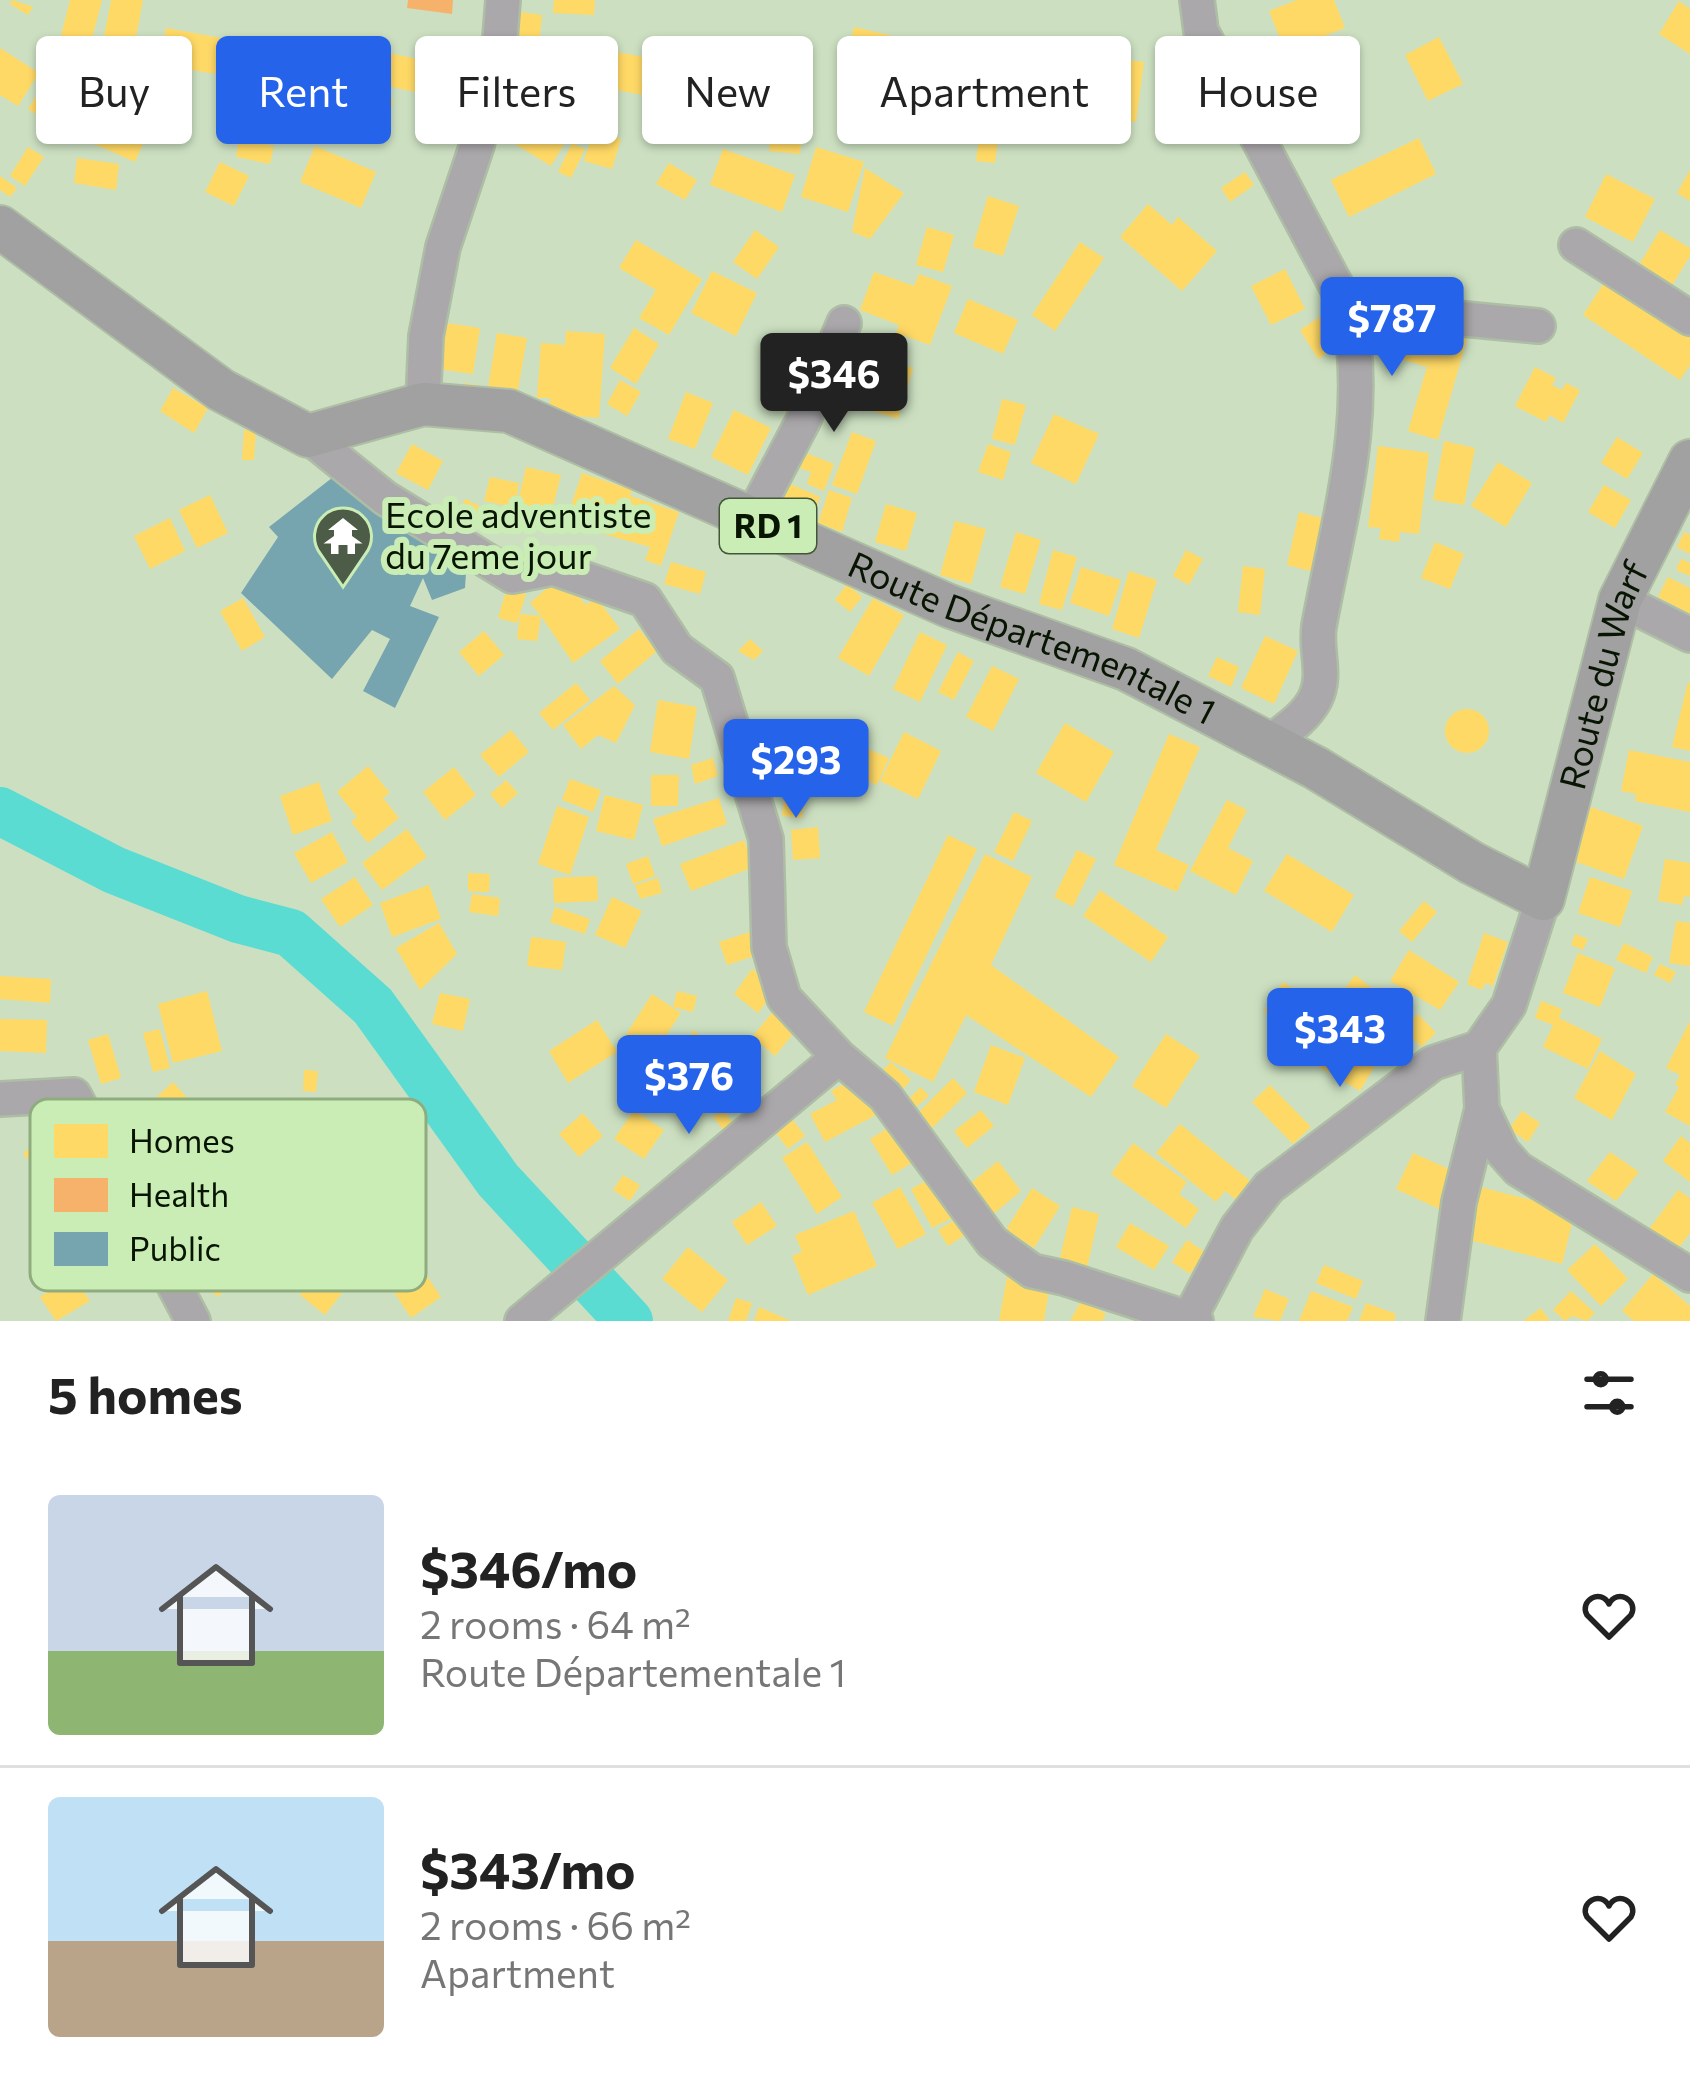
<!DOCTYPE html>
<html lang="en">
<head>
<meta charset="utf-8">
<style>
	body { margin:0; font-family:Commissioner,sans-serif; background:#f6f6f6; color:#222; height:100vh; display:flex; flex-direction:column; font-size:45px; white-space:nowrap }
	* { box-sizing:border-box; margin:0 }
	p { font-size:39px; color:#767676 }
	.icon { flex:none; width:66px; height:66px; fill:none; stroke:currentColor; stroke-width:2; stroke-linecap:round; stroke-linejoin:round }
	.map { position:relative; height:1321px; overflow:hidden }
	.side { display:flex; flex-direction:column; background:#fff; flex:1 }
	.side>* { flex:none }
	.top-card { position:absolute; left:36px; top:36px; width:1620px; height:108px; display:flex; gap:24px }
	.price { position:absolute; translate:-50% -102px; padding:0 27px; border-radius:12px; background:#2563eb; color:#fff; font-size:39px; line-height:78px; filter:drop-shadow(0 3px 6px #0008) }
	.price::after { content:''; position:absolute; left:50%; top:72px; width:36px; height:27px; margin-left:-18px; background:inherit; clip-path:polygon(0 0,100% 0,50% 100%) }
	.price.current { background:#222; color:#fff }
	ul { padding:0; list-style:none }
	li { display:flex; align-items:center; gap:36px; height:300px; padding:0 48px }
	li+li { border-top:3px solid #e0e0e0 }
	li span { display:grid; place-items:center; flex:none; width:336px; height:240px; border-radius:12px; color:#555 }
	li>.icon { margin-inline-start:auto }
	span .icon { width:144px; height:144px; fill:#fffc; stroke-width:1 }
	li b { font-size:51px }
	h2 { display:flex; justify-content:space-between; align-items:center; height:144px; padding:0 48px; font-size:51px }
	.pill { padding:0 42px; border-radius:12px; background:#fff; box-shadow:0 3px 9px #0004; font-size:42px; line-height:108px }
	.pill.current { background:#2563eb; color:#fff }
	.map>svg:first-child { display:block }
	.homes { fill:#ffd966 }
	.health { fill:#f6b26b }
	.public { fill:#76a5af }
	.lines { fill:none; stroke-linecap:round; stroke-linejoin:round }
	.river { stroke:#5bdcd2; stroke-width:48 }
	.minor-casing { stroke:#aebda5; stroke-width:38 }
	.major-casing { stroke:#aebda5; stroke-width:46 }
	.minor { stroke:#aaa8ab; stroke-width:33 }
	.major { stroke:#a0a1a0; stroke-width:42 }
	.labels { text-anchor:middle; stroke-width:12; stroke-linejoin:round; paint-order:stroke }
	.shield { fill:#c9edb4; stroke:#435638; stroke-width:3 }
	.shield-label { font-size:33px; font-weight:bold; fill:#091503 }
	.poi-label { font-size:36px; fill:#091503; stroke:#c9edb4; text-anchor:start }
	.street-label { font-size:36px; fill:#091503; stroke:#c9edb4 }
	.key { fill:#c9edb4; stroke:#8fac7f; stroke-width:3 }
	.key-label { font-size:33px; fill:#091503 }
</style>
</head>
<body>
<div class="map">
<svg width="1690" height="1321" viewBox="0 0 1690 1321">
	<rect width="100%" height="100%" fill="#cce0c1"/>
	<!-- homes -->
	<path class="homes" d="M12 0 33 7 28 15 10 4Z
		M70 0H102L91 43 61 36Z
		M111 0H143L134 48 103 42Z
		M554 0H595L594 15 553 13Z
		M1297 0H1334L1345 28 1285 51 1269 11Z
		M1679 1 1690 9V54L1659 34Z
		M520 12 542 15 538 57 516 55Z
		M854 27 897 37 884 93 841 83Z
		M166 28 221 38 215 74 158 64Z
		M1439 37 1463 84 1428 101 1405 55Z
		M357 46 422 60 415 92 350 78Z
		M0 48 39 73 18 106 0 95Z
		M106 49 122 57 115 74 98 66Z
		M615 52 663 60 656 97 609 89Z
		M1069 53 1144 62 1136 122 1061 112Z
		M288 67 307 78 288 109 269 97Z
		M53 69 92 95 67 134 28 109Z
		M987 76 1006 78 995 163 976 161Z
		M147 79 171 95 156 120 131 104Z
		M340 91 355 94 350 122 334 119Z
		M727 91 806 98 800 154 769 151 771 127 723 123Z
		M368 94 393 99 390 116 365 112Z
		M670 100 709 118 699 139 660 121Z
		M516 108 567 139 551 166 500 135Z
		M105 113 148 132 135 162 92 143Z
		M593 131 621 139 612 169 584 161Z
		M239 138 274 146 270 164 236 157Z
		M1419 138 1436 174 1349 217 1331 180Z
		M572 143 585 149 571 178 558 172Z
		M315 146 376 172 361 208 300 182Z
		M28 147 44 157 25 186 10 176Z
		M816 147 864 162 848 212 801 197Z
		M723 149 795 175 782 212 710 185Z
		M77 158 119 164 116 190 74 183Z
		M220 162 249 176 234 206 205 192Z
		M669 163 697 180 685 200 656 184Z
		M865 168 904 193 870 239 852 232Z
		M1690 170V201L1677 193Z
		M1245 172 1254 185 1230 202 1221 188Z
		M1606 174 1655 199 1633 242 1585 217Z
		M0 176 17 188 10 197 0 190Z
		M988 196 1019 206 1003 256 973 247Z
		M1148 204 1172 225 1178 217 1217 251 1182 291 1120 237Z
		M927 227 954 235 943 272 916 265Z
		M755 230 779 247 757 279 733 262Z
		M1660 230 1690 248V256L1668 292 1635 272Z
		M636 240 702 279 669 335 639 318 656 290 619 268Z
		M1080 242 1104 258 1055 331 1032 315Z
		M1285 269 1305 309 1271 325 1251 286Z
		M712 271 757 293 736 336 691 313Z
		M874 272 914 286 919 274 952 286 930 345 896 333 899 325 860 310Z
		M1609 275 1690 329V365L1680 380 1583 315Z
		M968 299 1018 320 1003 354 954 333Z
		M1332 309 1350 338 1318 359 1300 330Z
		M1393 318 1467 339 1438 440 1408 431 1427 367 1383 354Z
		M446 323 480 328 473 374 438 369Z
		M634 328 659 344 636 384 610 368Z
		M566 331 605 334 599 418 549 414 550 398H537L541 343 565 345Z
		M497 333 527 338 515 407 461 397 464 383 488 387Z
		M862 352 913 368 898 419 846 403Z
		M776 363 792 372 776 399 761 390Z
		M1535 367 1556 378 1552 385 1562 390 1566 383 1580 390 1563 423 1550 415 1546 422 1515 406Z
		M798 377 814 385 797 418 781 410Z
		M620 380 641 392 627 416 607 404Z
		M173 388 208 408 194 433 160 411Z
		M686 392 713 403 695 449 668 439Z
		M1002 399 1026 405 1015 445 992 439Z
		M734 410 771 428 748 475 711 457Z
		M1054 414 1099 434 1076 484 1031 463Z
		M244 430 256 431 254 460H242Z
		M852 432 876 441 857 494 832 485Z
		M1617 437 1643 453 1627 479 1601 463Z
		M1444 441 1475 448 1464 505 1433 500Z
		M412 444 443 461 428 490 396 473Z
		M988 444 1011 452 1003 480 978 472Z
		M1378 446 1429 453 1419 534 1400 532 1399 542 1379 539 1381 528 1368 527Z
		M806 453 834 464 824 491 807 484 811 472 800 468Z
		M1498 462 1532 483 1506 527 1471 506Z
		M526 467 561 475 547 531 513 523Z
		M582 473 632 490 630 496 679 512 661 566 645 560 650 547 565 523Z
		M490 477 519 483 515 508 484 501Z
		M786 482 820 497 811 519 777 504Z
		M1604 485 1631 500 1615 528 1588 512Z
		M829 490 852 498 842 532 818 523Z
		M210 495 228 533 197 548 179 510Z
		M465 499 484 508 479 519 460 509Z
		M886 504 917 513 906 551 875 542Z
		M1299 512 1330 520 1318 573 1287 565Z
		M170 518 185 551 150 569 134 536Z
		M955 521 986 529 971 584 940 575Z
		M1016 532 1041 540 1025 594 1000 587Z
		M1684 532 1690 535V554L1677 547Z
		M1435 542 1464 554 1450 589 1421 578Z
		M1053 550 1077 557 1062 610 1039 604Z
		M1186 550 1203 559 1189 585 1173 576Z
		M1681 559 1690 563V576L1676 570Z
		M671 562 706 572 700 594 664 584Z
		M1243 566 1265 569 1260 615 1238 612Z
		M1081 567 1121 580 1109 616 1070 603Z
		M1129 571 1157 580 1139 638 1112 629Z
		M561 576 586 605 596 597 620 629 573 663 541 616 537 641 517 639 520 614 541 616 530 603Z
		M1668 577 1690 588V614L1658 597Z
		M847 584 862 597 850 612 835 600Z
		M507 588 526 594 517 623 498 618Z
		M243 598 265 637 242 651 220 611Z
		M873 598 904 615 869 676 838 658Z
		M639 629 657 651 618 684 600 661Z
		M484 631 504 655 479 676 459 652Z
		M920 632 947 645 920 702 893 689Z
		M1265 636 1298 651 1274 704 1241 688Z
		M750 639 763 651 754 660 738 651Z
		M958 652 974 661 954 700 938 692Z
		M1217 657 1239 667 1231 687 1208 676Z
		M992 666 1019 679 993 731 966 717Z
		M1688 682 1690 683V751L1672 747Z
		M576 683 590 700 553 730 539 713Z
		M614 686 635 705 616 743 598 735 581 749 563 725Z
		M658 700 697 707 689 759 650 752Z
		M1445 731a22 22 0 1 1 44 0a22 22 0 1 1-44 0Z
		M1065 723 1114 752 1086 802 1036 773Z
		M511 730 529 752 499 777 480 755Z
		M904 732 941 751 918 799 880 781Z
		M1169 734 1200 747 1156 850 1189 865 1177 892 1114 865Z
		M850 741 889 758 877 785 838 768Z
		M1629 750 1690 762V812L1635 801 1636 794 1621 791Z
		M713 758 718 776 695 784 691 765Z
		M368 766 390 793 383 798 399 818 368 843 351 822 357 817 337 792Z
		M454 767 476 795 445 820 423 792Z
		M651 775H679L678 806H651Z
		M570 779 601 790 593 812 562 800Z
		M506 780 518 793 502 808 490 794Z
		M319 782 332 821 293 835 280 796Z
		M786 783 806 785 802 818 782 816Z
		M605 795 643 805 634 840 596 831Z
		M719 798 727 824 662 846 653 819Z
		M1227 800 1247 810 1228 848 1253 861 1236 895 1190 871Z
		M557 806 589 817 570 875 538 864Z
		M1591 807 1643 826 1624 879 1571 860Z
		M1014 812 1032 821 1013 861 994 852Z
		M818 827 820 858 793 860 791 830Z
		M407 829 427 857 382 890 362 863Z
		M332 832 348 862 311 883 294 853Z
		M948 835 977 849 893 1026 864 1012Z
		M744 840 754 867 691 891 680 864Z
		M1077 850 1096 859 1073 907 1054 897Z
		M985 854 1032 877 991 965 1119 1057 1091 1097 966 1015 933 1082 885 1058Z
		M1287 854 1354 895 1332 932 1264 891Z
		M648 856 655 876 633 884 626 864Z
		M1665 859 1690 863V897L1684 896 1682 905 1658 901Z
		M468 873 490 874 489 892 468 891Z
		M597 876 598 901 554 903 553 878Z
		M355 877 373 905 340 927 321 899Z
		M1590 877 1632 891 1620 927 1578 913Z
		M658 878 662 893 640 899 635 885Z
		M429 885 441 919 392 937 380 903Z
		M1100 890 1168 937 1151 962 1083 916Z
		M472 894 500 898 498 916 469 912Z
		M612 897 642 911 625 948 595 935Z
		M1424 901 1437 912 1412 942 1399 931Z
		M555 907 590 919 585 934 550 922Z
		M1676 921 1690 923V966L1669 963Z
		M439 923 457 954 420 990 396 948Z
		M759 929 767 952 727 965 719 942Z
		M1484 933 1508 942 1493 986 1485 983 1482 990 1467 984Z
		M1575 934 1588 939 1583 950 1571 945Z
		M531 937 566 942 562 970 527 966Z
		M1624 943 1653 957 1646 973 1616 960Z
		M1409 950 1459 982 1440 1010 1390 981Z
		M1578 953 1615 968 1600 1007 1563 993Z
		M1660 964 1676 972 1670 983 1654 975Z
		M752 969 777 988 758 1013 734 994Z
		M1355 975 1373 989 1361 1004 1343 991Z
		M0 976 51 979 50 1003 0 999Z
		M1283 982 1310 1000 1290 1030 1264 1012Z
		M207 991 222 1051 173 1063 158 1004Z
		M677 991 697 996 693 1012 673 1007Z
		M440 993 470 999 463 1031 432 1024Z
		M652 994 681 1013 653 1055 640 1047 649 1064 630 1072 619 1048 632 1041 625 1036Z
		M1380 995 1400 1014 1385 1028 1365 1010Z
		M1541 1001 1562 1009 1559 1018 1602 1039 1588 1069 1543 1047 1553 1025 1535 1018Z
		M775 1009 798 1028 775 1056 752 1037Z
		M1418 1014 1436 1033 1421 1047 1403 1028Z
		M0 1019 47 1020 46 1053 0 1051Z
		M597 1020 617 1052 568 1083 549 1051Z
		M1690 1021V1126L1665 1112 1679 1087 1675 1084 1680 1075 1666 1068Z
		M1322 1022 1380 1057 1360 1091 1301 1056Z
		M160 1029 170 1068 153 1072 143 1033Z
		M694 1030 702 1037 690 1051 682 1044Z
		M108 1034 121 1078 101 1084 88 1040Z
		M1166 1034 1200 1056 1166 1108 1132 1086Z
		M704 1045 743 1090 722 1108 734 1124 724 1131 713 1117 718 1113 678 1067Z
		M991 1045 1025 1058 1008 1105 974 1092Z
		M668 1050 675 1062 664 1069 657 1057Z
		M1600 1051 1636 1074 1612 1120 1574 1098Z
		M891 1062 911 1080 903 1089 883 1070Z
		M304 1070 318 1071 316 1092 303 1091Z
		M856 1077 876 1115 825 1142 810 1114 837 1100 831 1091Z
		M953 1078 967 1093 932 1128 918 1113Z
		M173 1082 196 1108 169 1132 147 1106Z
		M1270 1085 1311 1127 1293 1144 1252 1102Z
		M921 1087 929 1096 914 1109 906 1101Z
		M634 1110 664 1130 644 1159 614 1139Z
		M981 1110 994 1126 967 1148 954 1131Z
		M1522 1111 1540 1123 1528 1142 1509 1129Z
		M583 1113 603 1136 579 1157 559 1134Z
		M793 1120 805 1136 788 1149 776 1133Z
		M1180 1124 1254 1184 1239 1202 1225 1191 1216 1202 1156 1153Z
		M52 1125 69 1143 40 1172 23 1154Z
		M893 1125 915 1161 892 1175 870 1139Z
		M1681 1136 1690 1143V1182L1663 1161Z
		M807 1142 842 1197 817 1214 782 1158Z
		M1133 1143 1187 1182 1179 1194 1199 1209 1186 1228 1111 1174Z
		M1610 1152 1639 1172 1616 1201 1587 1181Z
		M1413 1153 1458 1173 1441 1210 1396 1189Z
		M998 1161 1021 1191 991 1216 967 1186Z
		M623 1175 640 1185 630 1201 613 1190Z
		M935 1176 956 1216 932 1228 911 1189Z
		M1476 1186 1575 1211 1562 1264 1462 1238Z
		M900 1187 926 1234 898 1249 872 1203Z
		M1032 1188 1060 1206 1034 1248 1006 1230Z
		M1678 1190 1690 1198V1233L1678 1249 1647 1232Z
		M761 1202 777 1226 747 1245 732 1222Z
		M1072 1207 1099 1214 1087 1268 1059 1262Z
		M854 1211 877 1266 808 1295 792 1256 802 1252 795 1235Z
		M958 1218 968 1233 948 1246 938 1230Z
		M1130 1223 1169 1246 1154 1270 1116 1247Z
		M1187 1240 1205 1252 1190 1274 1172 1262Z
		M1595 1244 1628 1279 1601 1306 1567 1270Z
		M337 1247 362 1267 325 1315 300 1295Z
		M688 1247 728 1280 702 1312 662 1279Z
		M410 1251 441 1297 411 1318 380 1271Z
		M232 1254 245 1266 218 1297 205 1285Z
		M1324 1265 1363 1281 1356 1299 1316 1283Z
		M1653 1274 1690 1306V1321H1634L1622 1311Z
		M73 1275 90 1301 56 1321 40 1297Z
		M1007 1277 1050 1284 1044 1321H999Z
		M1265 1289 1289 1299 1280 1321 1253 1317Z
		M1311 1291 1353 1307 1347 1321H1299Z
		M1571 1291 1595 1313 1587 1321 1572 1316 1565 1321 1553 1310Z
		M736 1298 752 1303 746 1321H728Z
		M1082 1299 1106 1314 1102 1321H1070Z
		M1366 1303 1396 1314 1394 1321H1359Z
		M759 1307 791 1321H754Z
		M1541 1308 1550 1321H1523Z"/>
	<!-- health -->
	<path class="health" d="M408 0H453L452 14 407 8Z"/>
	<!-- public -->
	<path class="public" d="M337 474 467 557 465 588 432 600 423 578 410 606 439 617 395 708 363 691 390 639 372 630 332 679 241 593 278 537 269 527Z"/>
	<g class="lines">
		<!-- river -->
		<path class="river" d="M0 811 114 870 238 919 291 933 373 1006 498 1180 629 1321"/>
		<!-- minor casing -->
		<g class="minor-casing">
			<path id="minor" d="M1197 0 1201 31 1348 308C1371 415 1338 521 1319 626 1315 651 1327 675 1315 699 1305 718 1286 730 1269 743
				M1576 245 1690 318
				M1348 308 1538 326
				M423 404 426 336 443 247 477 145 500 38 503 0
				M308 436 385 498 512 576 553 568 645 600 677 649 717 678 766 839 769 947 784 998 839 1057 885 1096 992 1242 1032 1271 1064 1278 1196 1321
				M752 518 803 421 844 323
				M1620 600 1690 635
				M1479 1048 1482 1109 1502 1151 1518 1169 1690 1275
				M0 1099 74 1095 193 1321
				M522 1321 839 1057
				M1188 1321 1237 1228 1269 1187 1433 1063 1479 1048 1509 1005 1543 899
				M1443 1321 1459 1202 1482 1109"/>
		</g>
		<!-- major casing -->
		<g class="major-casing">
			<g id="major">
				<path id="s1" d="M0 227 221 390 308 436 423 404 509 411 949 606 1126 669 1316 768 1472 863 1543 899 1620 600 1690 461"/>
			</g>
		</g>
		<!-- minor -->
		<use href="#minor" class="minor"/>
		<!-- major -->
		<use href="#major" class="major"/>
	</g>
	<!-- icons -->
	<defs>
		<g id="temple-pin" transform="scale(3)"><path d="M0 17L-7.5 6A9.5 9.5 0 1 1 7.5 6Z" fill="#4d5c46" stroke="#c9edb4"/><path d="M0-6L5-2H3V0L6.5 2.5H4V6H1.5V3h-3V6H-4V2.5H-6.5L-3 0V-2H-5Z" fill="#fff"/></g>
	</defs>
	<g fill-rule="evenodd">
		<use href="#temple-pin" x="343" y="536"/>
	</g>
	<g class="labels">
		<!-- shield labels -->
		<rect class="shield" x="720" y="499" width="96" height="54" rx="9"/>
		<g class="shield-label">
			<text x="768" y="538">RD 1</text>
		</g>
		<!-- poi labels -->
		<g class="poi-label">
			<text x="385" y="528">Ecole adventiste<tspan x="385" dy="41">du 7eme jour</tspan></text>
		</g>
		<!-- street labels -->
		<g class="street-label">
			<text dy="13" stroke="none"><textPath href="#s1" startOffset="1149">Route Départementale 1</textPath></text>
			<text dy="13" stroke="none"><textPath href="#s1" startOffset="1956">Route du Warf</textPath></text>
		</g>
	</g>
	<!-- legend -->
	<rect x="30" y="1099" width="396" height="192" rx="18" class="key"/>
	<rect x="54" y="1124" width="54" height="34" fill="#ffd966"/>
	<rect x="54" y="1178" width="54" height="34" fill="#f6b26b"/>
	<rect x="54" y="1232" width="54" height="34" fill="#76a5af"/>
	<g class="key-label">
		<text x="129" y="1153">Homes</text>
		<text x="129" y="1207">Health</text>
		<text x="129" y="1261">Public</text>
	</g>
</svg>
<b class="price" style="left:1392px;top:379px">$787</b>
<b class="price current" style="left:834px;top:435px">$346</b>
<b class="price" style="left:796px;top:821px">$293</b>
<b class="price" style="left:1340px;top:1090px">$343</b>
<b class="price" style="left:689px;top:1137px">$376</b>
<div class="top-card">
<a class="pill">Buy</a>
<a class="pill current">Rent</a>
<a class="pill">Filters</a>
<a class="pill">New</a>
<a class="pill">Apartment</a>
<a class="pill">House</a>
</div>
</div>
<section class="side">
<h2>5 homes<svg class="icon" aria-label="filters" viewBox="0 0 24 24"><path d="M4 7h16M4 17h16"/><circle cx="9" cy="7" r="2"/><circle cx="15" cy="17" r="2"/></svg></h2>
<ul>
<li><span style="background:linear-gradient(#c9d6e8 65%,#8fb573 0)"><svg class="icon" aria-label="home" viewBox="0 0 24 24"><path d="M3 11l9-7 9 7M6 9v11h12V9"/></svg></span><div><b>$346/mo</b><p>2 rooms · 64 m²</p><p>Route Départementale 1</p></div><svg class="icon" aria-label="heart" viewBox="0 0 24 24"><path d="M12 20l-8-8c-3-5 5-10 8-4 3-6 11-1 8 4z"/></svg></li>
<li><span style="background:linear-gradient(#bfe0f5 60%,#b9a48a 0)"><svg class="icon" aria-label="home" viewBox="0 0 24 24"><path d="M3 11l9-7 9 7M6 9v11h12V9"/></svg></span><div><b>$343/mo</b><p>2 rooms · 66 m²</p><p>Apartment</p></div><svg class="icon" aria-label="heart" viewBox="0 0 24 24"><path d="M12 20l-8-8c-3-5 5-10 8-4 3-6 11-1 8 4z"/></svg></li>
</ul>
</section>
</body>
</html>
